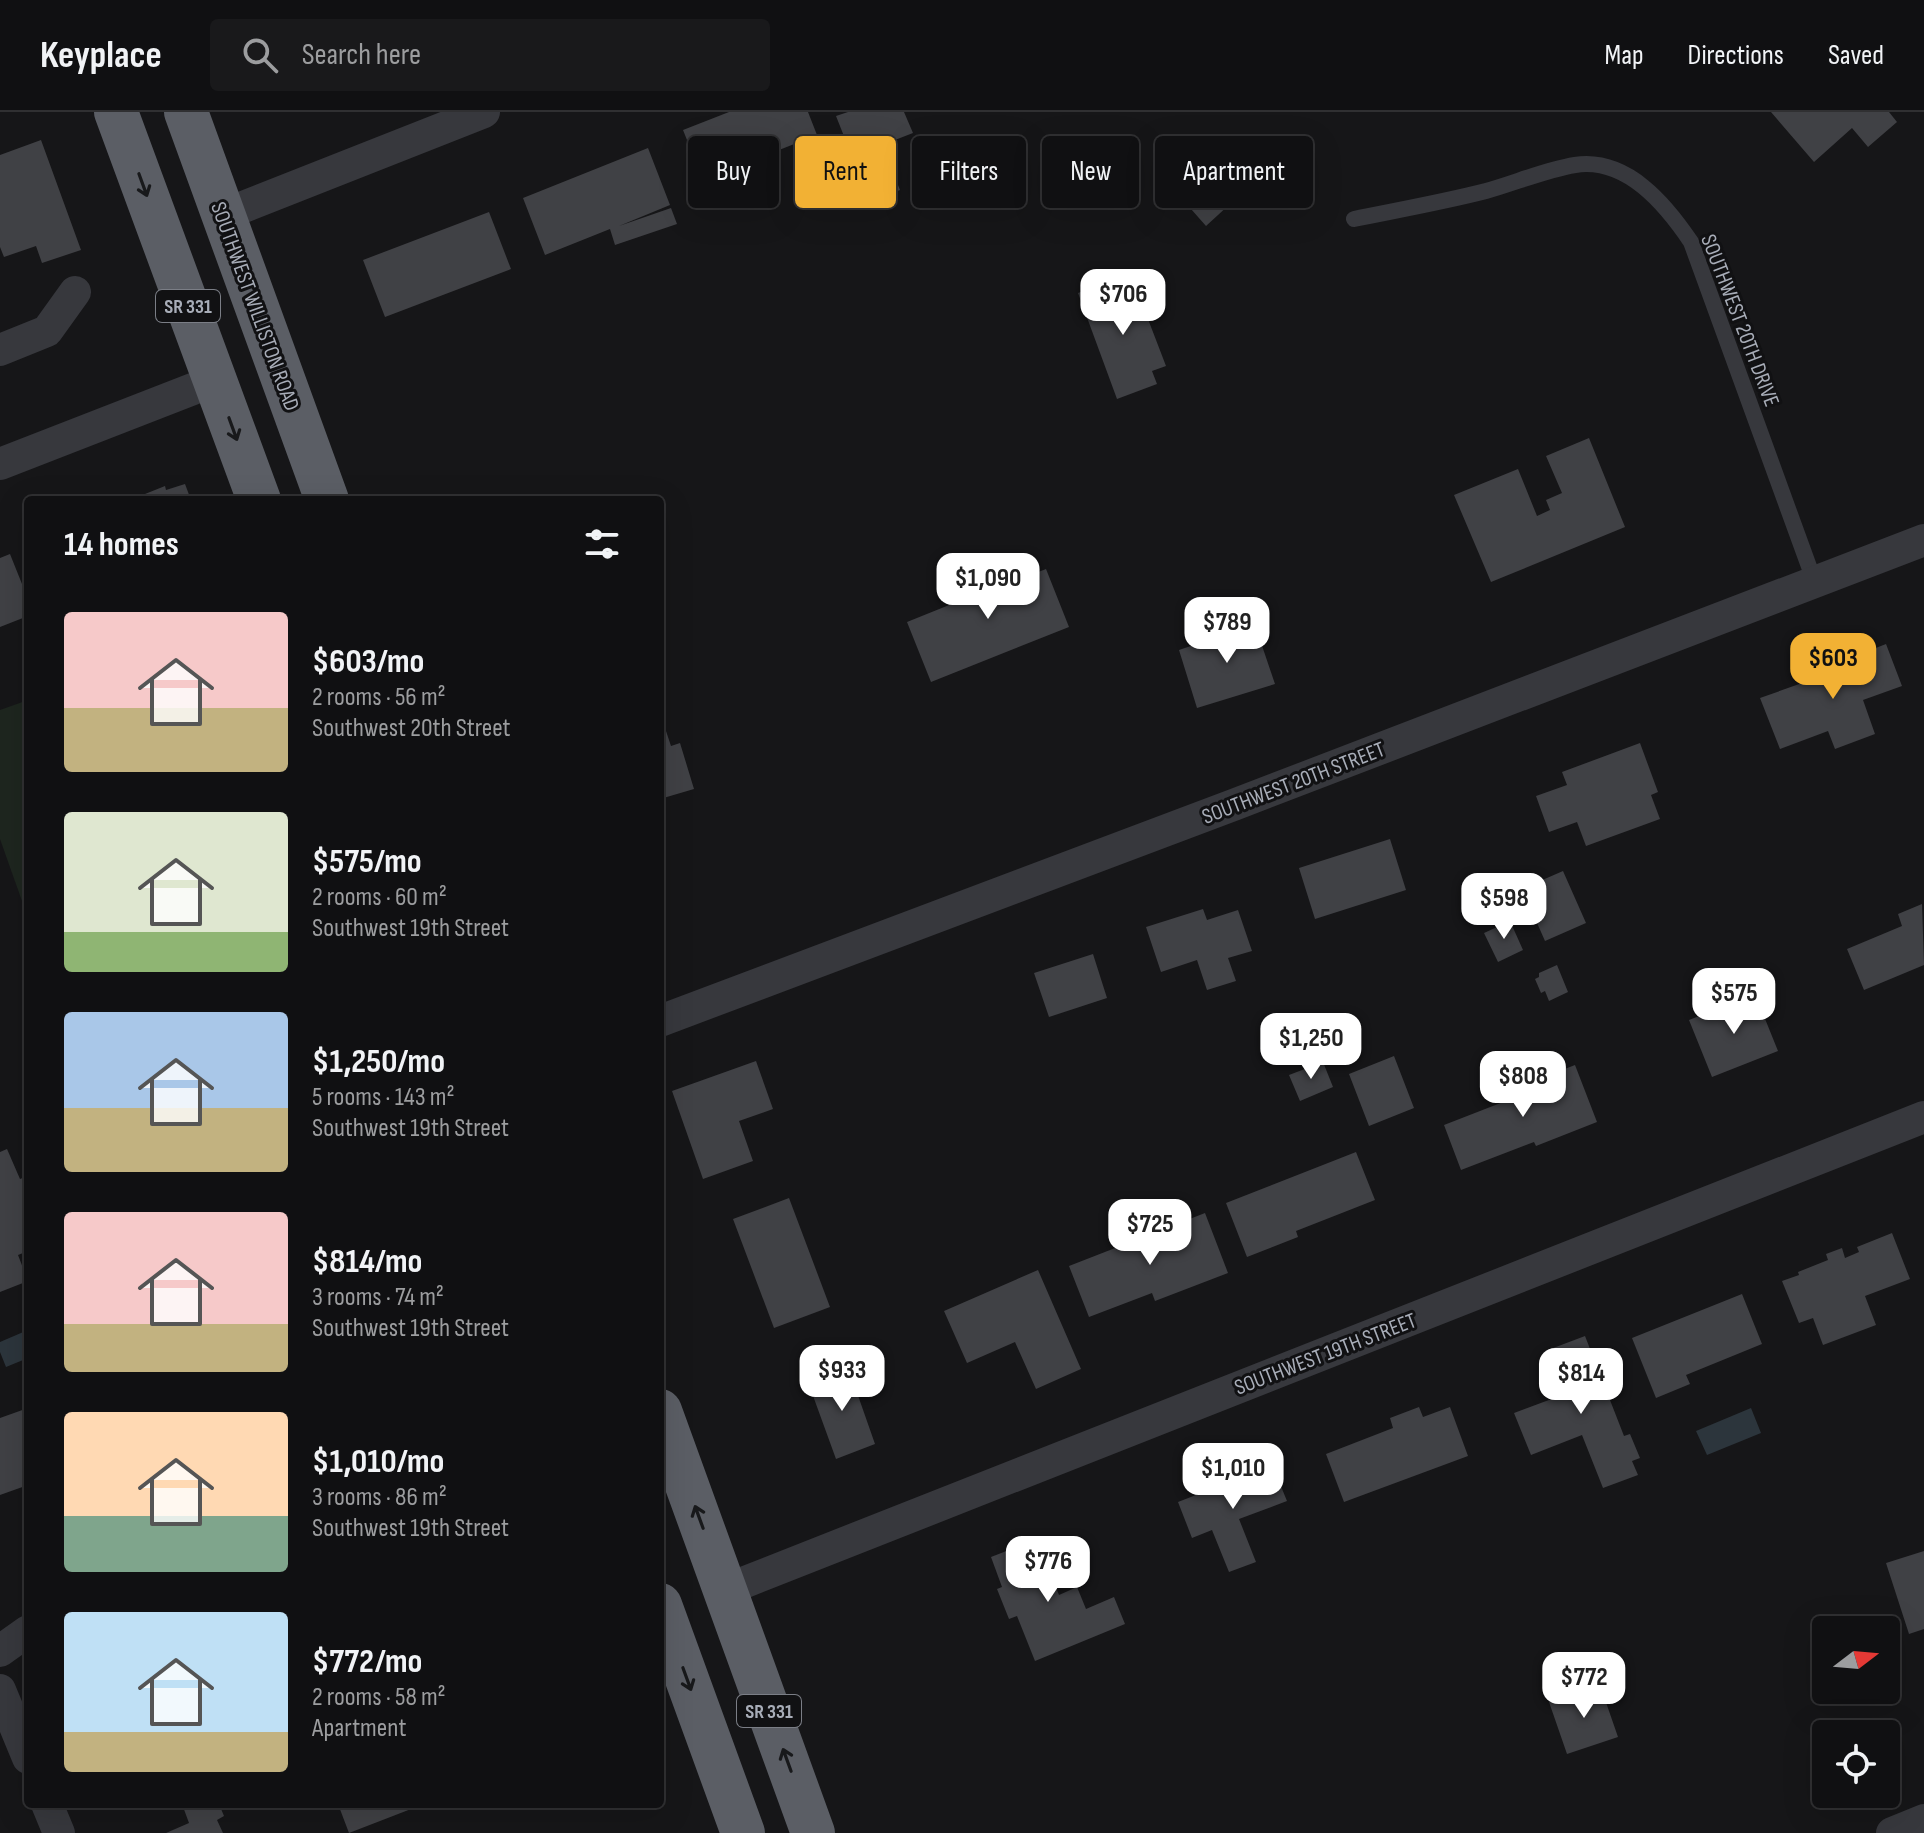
<!DOCTYPE html>
<html lang="en">
<head>
<meta charset="utf-8">
<style>
	body { margin:0; font-family:"Sofia Sans Condensed",sans-serif; background:#19191b; color:#f1f3f6; height:100vh; display:flex; flex-direction:column; font-size:30px; white-space:nowrap }
	* { box-sizing:border-box; margin:0 }
	p { font-size:26px; color:#9c9d9f }
	.icon { flex:none; width:44px; height:44px; fill:none; stroke:currentColor; stroke-width:2; stroke-linecap:round; stroke-linejoin:round }
	.map { position:relative; flex:1; overflow:hidden }
	.sheet { position:absolute; left:24px; top:384px; width:640px; height:1312px; display:flex; flex-direction:column; background:#101012; border-radius:8px; box-shadow:0 8px 32px #0002,0 0 0 2px #303032 }
	.sheet>* { flex:none }
	.guide { position:absolute; left:688px; top:24px; width:760px; height:72px; display:flex; gap:16px }
	.needle { width:52px; rotate:74deg }
	.controls { position:absolute; left:1812px; top:1504px; display:grid; gap:16px }
	.controls a { display:grid; place-items:center; width:88px; height:88px; border-radius:8px; background:#101012; box-shadow:0 8px 32px #0002,0 0 0 2px #303032; font-size:40px }
	.price { position:absolute; translate:-50% -68px; padding:0 18px; border-radius:16px; background:#fff; color:#222; font-size:26px; line-height:52px; filter:drop-shadow(0 2px 4px #0008) }
	.price::after { content:''; position:absolute; left:50%; top:48px; width:24px; height:18px; margin-left:-12px; background:inherit; clip-path:polygon(0 0,100% 0,50% 100%) }
	.price.selected { background:#f2b134; color:#111 }
	ul { padding:0; list-style:none }
	li { display:flex; align-items:center; gap:24px; height:200px; padding:0 40px }
	li span { display:grid; place-items:center; flex:none; width:224px; height:160px; border-radius:8px; color:#555 }
	li>.icon { margin-inline-start:auto }
	span .icon { width:96px; height:96px; fill:#fffc; stroke-width:1 }
	li b { font-size:34px }
	h2 { display:flex; justify-content:space-between; align-items:center; height:96px; padding:0 40px; font-size:34px }
	.tag { padding:0 28px; border-radius:8px; background:#101012; box-shadow:0 8px 32px #0002,0 0 0 2px #303032; font-size:28px; line-height:72px }
	.tag.selected { background:#f2b134; color:#111 }
	header { display:flex; align-items:center; gap:48px; box-sizing:border-box; height:112px; padding:0 40px; background:#101012; border-bottom:2px solid #303032 }
	header strong { font-size:38px }
	nav { display:flex; gap:44px; margin-inline-start:auto; font-size:28px }
	.search { width:560px; height:72px; background:#19191b; display:flex; align-items:center; gap:20px; box-sizing:border-box; padding:0 28px; border-radius:8px; color:#9c9d9f; font-size:30px }
	.map>svg:first-child { display:block }
	.green { fill:#1e261f }
	.water { fill:#2c353c }
	.building { fill:#404145 }
	.lines { fill:none; stroke-linecap:round; stroke-linejoin:round }
	.service { stroke:#37383d; stroke-width:16 }
	.minor { stroke:#37383d; stroke-width:32 }
	.trunk { stroke:#5b5e65; stroke-width:44 }
	.oneway { stroke:#18191b }
	.labels { text-anchor:middle; stroke-width:6; stroke-linejoin:round; paint-order:stroke }
	.shield { fill:#111113; stroke:#7b7e86; stroke-width:2 }
	.shield-label { font-size:20px; font-weight:bold; fill:#a8adb8 }
	.street-label { font-size:22px; fill:#a8adb8; stroke:#111113 }
</style>
</head>
<body>
<header>
<strong>Keyplace</strong>
<div class="search"><svg class="icon" aria-label="search" viewBox="0 0 24 24"><circle cx="10" cy="10" r="6"/><path d="M15 15l6 6"/></svg>Search here</div>
<nav><a>Map</a><a>Directions</a><a>Saved</a></nav>
</header>
<div class="map">
<svg width="1924" height="1721" viewBox="0 0 1924 1721">
	<rect width="100%" height="100%" fill="#161618"/>
	<!-- green -->
	<path class="green" d="M28 588V806L0 727V598Z"/>
	<!-- water -->
	<path class="water" d="M28 1218V1246L6 1255 0 1240V1230Z
		M1751 1296 1761 1321 1707 1343 1696 1319Z"/>
	<!-- building -->
	<path class="building" d="M729 0H808L817 23 703 68 683 18Z
		M848 0H904L913 21 882 33 900 78 870 90 836 4Z
		M1771 0H1889L1897 10 1868 35 1852 16 1814 50Z
		M41 28 81 138 42 151 36 134 4 145 0 135V43Z
		M648 36 670 93 619 114 671 96 677 112 615 133 610 117 545 143 523 86Z
		M1222 38 1229 45 1234 40 1253 60 1249 64 1254 70 1206 114 1176 80Z
		M489 100 511 157 385 205 363 148Z
		M1120 165 1128 185 1138 181 1166 254 1152 259 1157 272 1117 287 1078 181Z
		M1589 326 1625 415 1491 470 1454 383 1518 357 1537 404 1550 398 1546 388 1562 381 1546 344Z
		M185 372 191 388H130L165 374 166 378Z
		M10 442 28 487V504L0 515V446Z
		M1004 450 1013 470 1046 457 1069 515 931 570 907 510 974 483 966 465Z
		M1253 507 1275 572 1197 596 1179 538 1232 520 1230 514Z
		M1886 532 1902 574 1863 588 1875 622 1835 637 1828 619 1780 637 1760 586 1819 565 1817 559Z
		M660 601 671 634 680 631 694 677 660 687Z
		M1640 631 1658 680 1651 683 1660 707 1586 734 1577 710 1549 720 1536 684 1567 673 1562 660Z
		M1390 727 1406 778 1315 807 1299 756Z
		M1563 759 1586 811 1545 829 1522 777Z
		M1922 792 1924 853 1864 878 1847 837 1902 814 1898 802Z
		M1203 797 1207 808 1238 798 1252 839 1228 846 1236 869 1207 878 1197 848 1161 860 1146 815Z
		M1510 809 1523 838 1498 850 1484 821Z
		M1093 842 1107 886 1049 905 1034 861Z
		M1557 853 1568 880 1549 889 1545 879 1541 881 1535 867 1539 865V861Z
		M1755 882 1778 939 1712 965 1689 908Z
		M1394 944 1414 996 1369 1014 1349 962Z
		M756 949 773 997 739 1009 753 1049 703 1067 672 979Z
		M1323 950 1333 975 1300 989 1289 963Z
		M1575 953 1597 1010 1536 1034 1534 1030 1461 1058 1444 1013 1516 985 1513 977Z
		M7 1037 20 1067 28 1064V1139L18 1143 28 1169 0 1180V1040Z
		M1356 1040 1375 1088 1296 1119 1298 1125 1247 1145 1226 1091Z
		M789 1086 830 1195 774 1216 733 1107Z
		M1205 1101 1228 1161 1155 1189 1152 1181 1089 1205 1069 1154Z
		M1892 1121 1910 1167 1865 1184 1876 1213 1823 1233 1813 1206 1799 1211 1782 1169 1799 1163 1798 1160 1828 1148 1826 1142 1842 1136 1845 1146 1859 1140 1857 1135Z
		M1038 1158 1081 1257 1036 1277 1015 1230 967 1251 944 1199Z
		M1742 1182 1762 1232 1686 1263 1690 1272 1656 1286 1632 1226Z
		M1585 1224 1624 1324 1630 1322 1640 1346 1632 1349 1638 1363 1603 1376 1582 1323 1531 1343 1514 1301 1565 1282 1548 1238Z
		M848 1255 875 1332 836 1347 808 1270Z
		M1419 1295 1423 1305 1450 1295 1468 1344 1344 1390 1326 1342 1393 1316 1390 1306Z
		M28 1296V1373L0 1383V1306Z
		M1261 1347 1265 1358 1273 1355 1287 1389 1239 1407 1256 1450 1229 1460 1212 1418 1192 1426 1178 1390 1245 1364 1242 1355Z
		M1037 1427 1059 1483 1077 1475 1086 1497 1114 1485 1125 1512 1035 1549 1017 1504 1009 1507 997 1477 1002 1475 991 1445Z
		M1924 1439V1517L1909 1522 1886 1451Z
		M1600 1573 1618 1625 1567 1642 1549 1590Z
		M182 1692H219L224 1704 217 1708 223 1721H166L189 1711Z
		M338 1692H424L349 1721Z"/>
	<g class="lines">
		<!-- service -->
		<path class="service" d="M1354 107C1398 98 1443 90 1486 79 1515 71 1545 58 1575 53 1627 45 1666 93 1691 130L1815 471"/>
		<!-- minor -->
		<path class="minor" d="M223 103 484 0
			M0 238 47 219 75 180
			M0 352 216 268
			M660 909 1236 692 1924 428
			M725 1478 1924 1005
			M0 1539 28 1519
			M0 1578 28 1646
			M47 1692 59 1721
			M1892 1721 1924 1708"/>
		<!-- trunk -->
		<path class="trunk" d="M116 0 259 388
			M186 0 327 388
			M660 1299 813 1721
			M660 1493 743 1721"/>
	</g>
	<!-- one-way arrows -->
	<defs><path id="oneway-shaft" d="M-6 0H5M1.5-3L5.5 0L1.5 3" fill="none" stroke-width="1.6" stroke-linecap="round" stroke-linejoin="round" transform="scale(2)"/></defs>
	<g class="oneway">
		<use href="#oneway-shaft" transform="translate(143 73) rotate(70)"/>
		<use href="#oneway-shaft" transform="translate(233 317) rotate(70)"/>
		<use href="#oneway-shaft" transform="translate(699 1405) rotate(-110)"/>
		<use href="#oneway-shaft" transform="translate(687 1567) rotate(70)"/>
		<use href="#oneway-shaft" transform="translate(787 1648) rotate(-110)"/>
	</g>
	<g class="labels">
		<!-- shield labels -->
		<g class="shield">
			<rect x="156" y="178" width="64" height="32" rx="6"/>
			<rect x="737" y="1583" width="64" height="32" rx="6"/>
		</g>
		<g class="shield-label">
			<text x="188" y="201">SR 331</text>
			<text x="769" y="1606">SR 331</text>
		</g>
		<!-- street labels -->
		<g class="street-label">
			<text transform="translate(256 194) rotate(70)" y="8">SOUTHWEST WILLISTON ROAD</text>
			<text transform="translate(1741 208) rotate(69)" y="8">SOUTHWEST 20TH DRIVE</text>
			<text transform="translate(1293 670) rotate(-21)" y="8">SOUTHWEST 20TH STREET</text>
			<text transform="translate(1325 1241) rotate(-21)" y="8">SOUTHWEST 19TH STREET</text>
		</g>
	</g>
</svg>
<div class="controls">
<a><svg class="needle" viewBox="-14 -14 28 28"><path d="M0-13l5 13h-10z" fill="#e53935"/><path d="M0 13l5-13h-10z" fill="#9c9d9f"/></svg></a>
<a><svg class="icon" aria-label="locate" viewBox="0 0 24 24"><circle cx="12" cy="12" r="6"/><path d="M12 2v4M12 18v4M2 12h4M18 12h4"/></svg></a>
</div>
<b class="price" style="left:1123px;top:225px">$706</b>
<b class="price" style="left:988px;top:509px">$1,090</b>
<b class="price" style="left:1227px;top:553px">$789</b>
<b class="price selected" style="left:1833px;top:589px">$603</b>
<b class="price" style="left:1504px;top:829px">$598</b>
<b class="price" style="left:1734px;top:924px">$575</b>
<b class="price" style="left:1311px;top:969px">$1,250</b>
<b class="price" style="left:1523px;top:1007px">$808</b>
<b class="price" style="left:1150px;top:1155px">$725</b>
<b class="price" style="left:842px;top:1301px">$933</b>
<b class="price" style="left:1581px;top:1304px">$814</b>
<b class="price" style="left:1233px;top:1399px">$1,010</b>
<b class="price" style="left:1048px;top:1492px">$776</b>
<b class="price" style="left:1584px;top:1608px">$772</b>
<div class="guide">
<a class="tag">Buy</a>
<a class="tag selected">Rent</a>
<a class="tag">Filters</a>
<a class="tag">New</a>
<a class="tag">Apartment</a>
</div>
<section class="sheet">
<h2>14 homes<svg class="icon" aria-label="filters" viewBox="0 0 24 24"><path d="M4 7h16M4 17h16"/><circle cx="9" cy="7" r="2"/><circle cx="15" cy="17" r="2"/></svg></h2>
<ul>
<li><span style="background:linear-gradient(#f6c9c9 60%,#c2b280 0)"><svg class="icon" aria-label="home" viewBox="0 0 24 24"><path d="M3 11l9-7 9 7M6 9v11h12V9"/></svg></span><div><b>$603/mo</b><p>2 rooms · 56 m²</p><p>Southwest 20th Street</p></div></li>
<li><span style="background:linear-gradient(#dfe7d0 75%,#8fb573 0)"><svg class="icon" aria-label="home" viewBox="0 0 24 24"><path d="M3 11l9-7 9 7M6 9v11h12V9"/></svg></span><div><b>$575/mo</b><p>2 rooms · 60 m²</p><p>Southwest 19th Street</p></div></li>
<li><span style="background:linear-gradient(#a9c7e8 60%,#c2b280 0)"><svg class="icon" aria-label="home" viewBox="0 0 24 24"><path d="M3 11l9-7 9 7M6 9v11h12V9"/></svg></span><div><b>$1,250/mo</b><p>5 rooms · 143 m²</p><p>Southwest 19th Street</p></div></li>
<li><span style="background:linear-gradient(#f6c9c9 70%,#c2b280 0)"><svg class="icon" aria-label="home" viewBox="0 0 24 24"><path d="M3 11l9-7 9 7M6 9v11h12V9"/></svg></span><div><b>$814/mo</b><p>3 rooms · 74 m²</p><p>Southwest 19th Street</p></div></li>
<li><span style="background:linear-gradient(#ffd9b3 65%,#7fa58c 0)"><svg class="icon" aria-label="home" viewBox="0 0 24 24"><path d="M3 11l9-7 9 7M6 9v11h12V9"/></svg></span><div><b>$1,010/mo</b><p>3 rooms · 86 m²</p><p>Southwest 19th Street</p></div></li>
<li><span style="background:linear-gradient(#bfe0f5 75%,#c2b280 0)"><svg class="icon" aria-label="home" viewBox="0 0 24 24"><path d="M3 11l9-7 9 7M6 9v11h12V9"/></svg></span><div><b>$772/mo</b><p>2 rooms · 58 m²</p><p>Apartment</p></div></li>
</ul>
</section>
</div>
</body>
</html>
